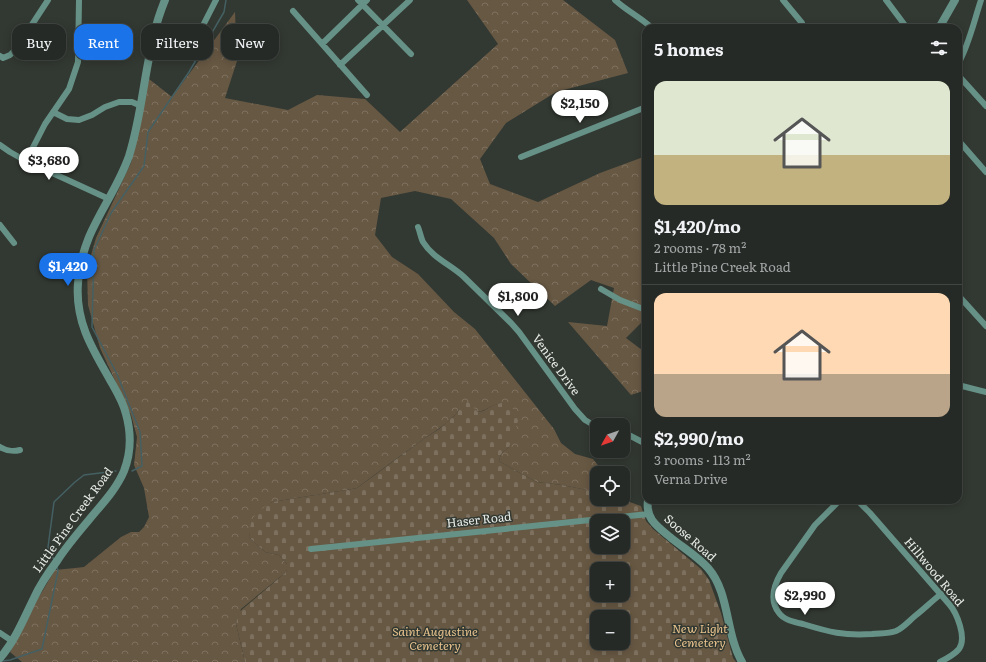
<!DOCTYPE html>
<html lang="en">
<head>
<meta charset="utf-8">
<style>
	body { margin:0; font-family:Literata,serif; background:#2e322e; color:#f1f3f6; height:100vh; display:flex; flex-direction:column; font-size:15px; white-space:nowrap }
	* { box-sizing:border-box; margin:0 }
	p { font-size:13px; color:#a4a7a7 }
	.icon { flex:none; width:22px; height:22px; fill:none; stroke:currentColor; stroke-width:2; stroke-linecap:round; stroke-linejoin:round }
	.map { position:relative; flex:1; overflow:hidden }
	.drawer { position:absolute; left:642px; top:24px; width:320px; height:480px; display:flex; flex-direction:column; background:#262a26; border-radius:12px; box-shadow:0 2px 10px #0003,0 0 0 1px #424643 }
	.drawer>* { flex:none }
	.guide { position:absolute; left:12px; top:24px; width:380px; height:36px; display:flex; gap:8px }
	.needle { width:26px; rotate:230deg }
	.buttons { position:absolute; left:590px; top:418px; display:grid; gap:8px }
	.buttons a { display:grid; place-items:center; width:40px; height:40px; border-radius:8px; background:#262a26; box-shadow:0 2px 10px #0003,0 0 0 1px #424643; font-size:20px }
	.price { position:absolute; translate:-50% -34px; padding:0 9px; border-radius:14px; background:#fff; color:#222; font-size:13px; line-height:26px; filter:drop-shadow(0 1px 2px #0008) }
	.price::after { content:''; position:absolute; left:50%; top:24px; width:12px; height:9px; margin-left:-6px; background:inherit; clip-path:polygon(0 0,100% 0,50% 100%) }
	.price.current { background:#1a73e8; color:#fff }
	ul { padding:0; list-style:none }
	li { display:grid; align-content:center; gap:8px; height:212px; padding:0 12px }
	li+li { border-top:1px solid #424643 }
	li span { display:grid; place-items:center; height:124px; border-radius:12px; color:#555 }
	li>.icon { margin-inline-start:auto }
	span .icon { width:72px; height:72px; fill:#fffc; stroke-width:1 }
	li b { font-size:17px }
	h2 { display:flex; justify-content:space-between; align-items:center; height:48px; padding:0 12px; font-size:17px }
	.pill { padding:0 14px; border-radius:12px; background:#262a26; box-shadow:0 2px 10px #0003,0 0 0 1px #424643; font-size:14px; line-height:36px }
	.pill.current { background:#1a73e8; color:#fff }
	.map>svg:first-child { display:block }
	.forest { fill:url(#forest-crowns) }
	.cemetery { fill:url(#cemetery-stones); fill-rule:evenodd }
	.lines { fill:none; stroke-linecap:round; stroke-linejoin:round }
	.stream { stroke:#456063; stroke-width:1.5 }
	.minor { stroke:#669186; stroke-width:6 }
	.tertiary { stroke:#669186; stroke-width:8 }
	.labels { text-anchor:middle; stroke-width:3; stroke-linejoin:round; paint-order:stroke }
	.street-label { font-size:12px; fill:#e7ebe7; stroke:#323832 }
	.park-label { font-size:12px; font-style:italic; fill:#e7c28c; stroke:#323832 }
</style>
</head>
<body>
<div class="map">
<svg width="986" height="662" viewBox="0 0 986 662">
	<defs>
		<pattern id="forest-crowns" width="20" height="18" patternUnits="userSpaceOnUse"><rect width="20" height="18" fill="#675843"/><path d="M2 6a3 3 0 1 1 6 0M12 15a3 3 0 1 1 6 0" fill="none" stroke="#7d705e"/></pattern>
		<pattern id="cemetery-stones" width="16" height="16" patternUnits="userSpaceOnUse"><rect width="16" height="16" fill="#675843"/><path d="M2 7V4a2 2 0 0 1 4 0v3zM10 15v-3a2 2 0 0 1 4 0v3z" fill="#7d705e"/></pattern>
	</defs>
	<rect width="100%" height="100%" fill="#323832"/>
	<!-- forest -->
	<path class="forest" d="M467 0H563L615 40 628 73 556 92 506 123 480 159 490 184 538 202 600 173 646 156V318L626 338 646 353V390L631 395 568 322 607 326 614 288 591 280 555 306 511 264 494 238 451 199 415 191 381 198 375 235 392 257 418 274 454 312 475 329 554 429 561 443 575 454 593 459 604 473H597V492L562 485 537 482 520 473 499 461 501 454 509 447 506 403C492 403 489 410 478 412L474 409 459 410C449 423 435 431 421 441 400 456 378 472 357 488L352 489 272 502 253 519 249 537 265 552 279 555 287 564V570L285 573 241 609 236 624 245 662H22L10 652 33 607 55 570 75 568 84 567 121 537 131 532H139L144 527 149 517 144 488 134 465 137 437 131 415 100 348 88 305 87 269 96 238 131 163 149 79 172 97 235 12 237 61 225 98 288 110 317 95 365 99 400 132 498 44Z"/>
	<!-- cemetery -->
	<path class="cemetery" d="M468 402 478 412 483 411 494 405 501 403H506L510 405 516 412 518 421 511 442 509 447 501 454 499 461 520 473 537 482 562 485 597 492V499H621L641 506 646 521 653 529 701 569 709 580 721 613 733 658 736 662H245L236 624 239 612 285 573 287 570V564L279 555 265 552 249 537C250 532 250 525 252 520 256 512 265 507 272 502L352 489 357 488 425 438 439 429 454 416 465 403ZM597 521H623V547H597ZM597 569H623V595H597ZM597 617H623V643H597Z"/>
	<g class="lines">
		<!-- stream -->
		<path class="stream" d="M132 471 142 466 140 432 117 374 92 327 94 250 111 213 144 166 148 132 189 72 224 12 226 0
			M54 560 48 547 54 502 75 482 84 475 116 471
			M2 661 10 660 42 649 58 571 57 567"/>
		<!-- minor -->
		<path class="minor" d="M358 0 411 54
			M615 0C627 11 640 17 652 28
			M783 0 802 23 804 28
			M886 0 907 28
			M293 11 367 95
			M322 44 367 0
			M193 45 216 0
			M0 56 3 58 10 55 16 49 48 0
			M958 64C969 45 974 21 981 0
			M340 65 410 0
			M958 75 986 106
			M53 112 67 119 79 120 92 115 105 107 119 102H132L141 106
			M958 140 986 172
			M0 145 10 152 26 161 109 199
			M521 157 646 107
			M26 161 45 124 69 89 78 62 79 0
			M0 225 14 243
			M418 227C420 232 421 238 423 242 433 258 451 265 464 277L511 323 519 332 575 409 585 420 597 427
			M601 289 620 300 646 310
			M958 295 986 326
			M958 385 986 392
			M623 432 646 444
			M0 447C7 451 12 452 20 450
			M840 500 815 525 781 573C774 585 769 600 779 613 784 620 794 622 803 624 829 632 844 636 872 634 880 633 888 634 896 631 903 628 909 621 915 616 924 609 932 601 941 594
			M857 500 870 513 949 604C957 613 967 638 959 649 954 655 946 659 940 662
			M311 549 649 514
			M0 633 12 641"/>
		<!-- tertiary -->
		<path class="tertiary" d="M939 28 955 0
			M648 500C647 507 648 514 652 520 657 527 664 532 670 537 682 547 697 556 708 568 730 593 725 633 742 662
			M0 658C15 641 24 618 34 598 40 585 48 573 57 561 66 547 77 534 88 521 101 505 116 490 124 471 131 453 131 432 126 414 123 401 115 389 109 378 91 347 75 320 78 283 79 267 83 252 89 237 101 209 119 185 129 156 142 115 144 72 155 31 157 21 161 10 165 0"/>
	</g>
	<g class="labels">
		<!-- street labels -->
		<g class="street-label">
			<text transform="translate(556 365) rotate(54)" y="4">Venice Drive</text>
			<text transform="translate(73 520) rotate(-54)" y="4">Little Pine Creek Road</text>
			<text transform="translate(479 520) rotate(-6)" y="4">Haser Road</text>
			<text transform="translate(690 538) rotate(41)" y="4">Soose Road</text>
			<text transform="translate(934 572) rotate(50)" y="4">Hillwood Road</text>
		</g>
		<!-- park labels -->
		<g class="park-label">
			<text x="700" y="633">New Light<tspan x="700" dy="14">Cemetery</tspan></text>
			<text x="435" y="636">Saint Augustine<tspan x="435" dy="14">Cemetery</tspan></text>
		</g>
	</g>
</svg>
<div class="buttons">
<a><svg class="needle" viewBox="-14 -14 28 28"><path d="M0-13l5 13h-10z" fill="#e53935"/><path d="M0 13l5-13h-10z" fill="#a4a7a7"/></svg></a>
<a><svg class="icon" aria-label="locate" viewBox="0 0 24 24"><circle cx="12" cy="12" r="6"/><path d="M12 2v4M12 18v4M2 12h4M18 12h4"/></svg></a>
<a><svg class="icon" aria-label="layers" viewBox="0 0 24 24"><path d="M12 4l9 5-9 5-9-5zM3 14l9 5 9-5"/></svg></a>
<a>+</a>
<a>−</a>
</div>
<b class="price" style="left:580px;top:124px">$2,150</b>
<b class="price" style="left:49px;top:181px">$3,680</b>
<b class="price current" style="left:68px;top:287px">$1,420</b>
<b class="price" style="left:518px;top:317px">$1,800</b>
<b class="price" style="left:805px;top:616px">$2,990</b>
<div class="guide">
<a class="pill">Buy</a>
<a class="pill current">Rent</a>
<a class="pill">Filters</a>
<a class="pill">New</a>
</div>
<section class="drawer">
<h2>5 homes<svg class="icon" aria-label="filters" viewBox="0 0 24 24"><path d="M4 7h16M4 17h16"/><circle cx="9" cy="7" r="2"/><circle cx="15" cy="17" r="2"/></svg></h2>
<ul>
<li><span style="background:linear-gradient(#dfe7d0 60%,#c2b280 0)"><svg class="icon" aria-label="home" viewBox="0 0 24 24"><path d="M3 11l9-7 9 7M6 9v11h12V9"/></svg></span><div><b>$1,420/mo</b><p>2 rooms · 78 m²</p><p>Little Pine Creek Road</p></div></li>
<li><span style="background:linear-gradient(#ffd9b3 65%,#b9a48a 0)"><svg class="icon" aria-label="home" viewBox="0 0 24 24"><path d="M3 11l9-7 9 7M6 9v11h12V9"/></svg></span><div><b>$2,990/mo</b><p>3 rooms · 113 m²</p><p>Verna Drive</p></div></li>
</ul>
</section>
</div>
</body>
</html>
